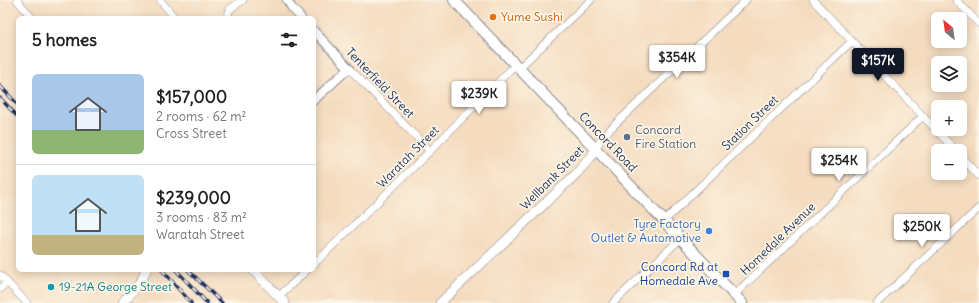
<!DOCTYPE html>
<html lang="en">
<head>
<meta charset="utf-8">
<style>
	body { margin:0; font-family:Delius,sans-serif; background:#f6f6f6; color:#222; height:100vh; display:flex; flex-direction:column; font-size:15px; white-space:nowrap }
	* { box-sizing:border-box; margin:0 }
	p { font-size:13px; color:#767676 }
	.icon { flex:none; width:22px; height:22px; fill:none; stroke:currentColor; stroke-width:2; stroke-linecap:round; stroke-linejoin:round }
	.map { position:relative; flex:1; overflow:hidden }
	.side { position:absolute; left:16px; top:16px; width:300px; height:256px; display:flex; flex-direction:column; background:#fff; border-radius:6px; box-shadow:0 2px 10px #0003 }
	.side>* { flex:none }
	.needle { width:26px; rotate:331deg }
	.buttons { position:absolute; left:931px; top:12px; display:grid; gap:8px }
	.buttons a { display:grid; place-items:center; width:36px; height:36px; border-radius:6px; background:#fff; box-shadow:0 2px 10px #0003; font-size:20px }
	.price { position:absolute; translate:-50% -34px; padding:0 9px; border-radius:4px; background:#fff; color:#222; font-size:13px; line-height:26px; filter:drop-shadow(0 1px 2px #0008) }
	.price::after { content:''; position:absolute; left:50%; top:24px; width:12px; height:9px; margin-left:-6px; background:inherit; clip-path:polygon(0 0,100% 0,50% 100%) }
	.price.active { background:#111827; color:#fff }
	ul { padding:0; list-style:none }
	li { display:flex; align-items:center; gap:12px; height:100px; padding:0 16px }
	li+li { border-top:1px solid #e0e0e0 }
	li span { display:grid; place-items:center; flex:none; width:112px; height:80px; border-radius:6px; color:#555 }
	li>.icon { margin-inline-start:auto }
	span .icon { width:48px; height:48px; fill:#fffc; stroke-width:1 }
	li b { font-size:17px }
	h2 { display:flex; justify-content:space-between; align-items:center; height:48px; padding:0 16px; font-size:17px }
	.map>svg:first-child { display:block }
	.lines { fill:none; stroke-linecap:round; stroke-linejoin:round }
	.minor-casing { stroke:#88868e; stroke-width:8 }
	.tertiary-casing { stroke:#88868e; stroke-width:10 }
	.secondary-casing { stroke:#88868e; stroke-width:10 }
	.primary-casing { stroke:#88868e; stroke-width:12 }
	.minor { stroke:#fff; stroke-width:7 }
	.tertiary { stroke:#fff; stroke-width:8 }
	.secondary { stroke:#fff; stroke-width:9 }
	.primary { stroke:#fff; stroke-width:10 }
	.rail-casing { stroke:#1b2f5e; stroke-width:3.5 }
	.rail { stroke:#fcf5e5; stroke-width:2; stroke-dasharray:6; stroke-linecap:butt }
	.food-dot { fill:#e8710a; stroke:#fcf5e5; stroke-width:1.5 }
	.service-dot { fill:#5c6f8a; stroke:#fcf5e5; stroke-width:1.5 }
	.shop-dot { fill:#3f7fe0; stroke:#fcf5e5; stroke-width:1.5 }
	.transit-dot { fill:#1a4fb4; stroke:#fcf5e5; stroke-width:1.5 }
	.culture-dot { fill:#0f9aa8; stroke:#fcf5e5; stroke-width:1.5 }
	.labels { text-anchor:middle; stroke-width:3.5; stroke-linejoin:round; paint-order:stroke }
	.food-label { font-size:12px; fill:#c56008; stroke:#fcf5e5; text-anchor:start }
	.street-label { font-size:12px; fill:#1b2f5e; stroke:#fcf5e5 }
	.service-label { font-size:12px; fill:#4e5e75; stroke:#fcf5e5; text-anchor:start }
	.shop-label { font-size:12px; fill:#366cbe; stroke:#fcf5e5; text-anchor:end }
	.transit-label { font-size:12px; fill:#164399; stroke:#fcf5e5; text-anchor:end }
	.culture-label { font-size:12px; fill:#0d838f; stroke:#fcf5e5; text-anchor:start }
</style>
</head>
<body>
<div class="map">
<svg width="979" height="303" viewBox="0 0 979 303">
	<rect width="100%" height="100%" fill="#fcf5e5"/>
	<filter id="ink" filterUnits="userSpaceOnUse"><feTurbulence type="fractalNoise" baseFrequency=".025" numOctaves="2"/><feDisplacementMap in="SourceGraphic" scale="8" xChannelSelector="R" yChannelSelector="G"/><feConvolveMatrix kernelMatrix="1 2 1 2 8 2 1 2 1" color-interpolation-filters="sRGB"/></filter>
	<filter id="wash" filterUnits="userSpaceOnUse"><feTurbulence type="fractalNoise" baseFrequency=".012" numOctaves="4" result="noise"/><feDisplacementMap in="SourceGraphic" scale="16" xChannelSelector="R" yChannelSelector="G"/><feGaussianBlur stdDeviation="0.9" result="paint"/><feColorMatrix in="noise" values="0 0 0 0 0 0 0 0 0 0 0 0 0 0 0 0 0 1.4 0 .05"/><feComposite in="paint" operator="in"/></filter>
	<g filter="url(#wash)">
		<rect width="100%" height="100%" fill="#f5dcbf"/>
	</g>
	<g filter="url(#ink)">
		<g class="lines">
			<!-- minor casing -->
			<g class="minor-casing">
				<path id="minor" d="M17 0 32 18
					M160 0 175 18
					M813 0 956 151
					M956 0 979 24
					M227 18 230 9 243 0
					M349 68 430 151
					M519 68 591 0
					M596 149 600 140 605 134 746 0
					M960 156 979 176
					M664 221 852 41
					M314 264 430 151 515 65
					M0 275 27 303
					M0 289 7 282
					M734 295 923 116
					M279 296 307 270
					M613 303 681 238
					M877 303 979 208"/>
			</g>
			<!-- tertiary casing -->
			<g class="tertiary-casing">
				<path id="tertiary" d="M287 0 292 8 301 18
					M314 31 349 68 314 100"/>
			</g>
			<!-- secondary casing -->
			<g class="secondary-casing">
				<path id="secondary" d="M253 270 285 303
					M122 303 141 282 146 270
					M440 303 576 174 591 157 596 149"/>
			</g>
			<!-- primary casing -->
			<g class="primary-casing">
				<path id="primary" d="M454 0 742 303"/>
			</g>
			<!-- minor -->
			<use href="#minor" class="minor"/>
			<!-- tertiary -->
			<use href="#tertiary" class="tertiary"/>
			<!-- secondary -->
			<use href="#secondary" class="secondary"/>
			<!-- primary -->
			<use href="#primary" class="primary"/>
			<!-- rail casing -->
			<g class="rail-casing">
				<path id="rail" d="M0 86 18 105
					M0 98 18 117
					M162 270 191 303
					M176 270 207 303
					M188 270 222 303"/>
			</g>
			<!-- rail -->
			<use href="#rail" class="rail"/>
		</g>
	</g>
	<!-- markers -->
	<circle class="food-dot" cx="493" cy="17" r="4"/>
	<circle class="service-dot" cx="627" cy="137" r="4"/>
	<circle class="shop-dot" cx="709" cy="231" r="4"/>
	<rect class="transit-dot" x="722" y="270" width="8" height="8" rx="2"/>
	<circle class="culture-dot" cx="51" cy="287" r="4"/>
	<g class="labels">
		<!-- food labels -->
		<g class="food-label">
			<text x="501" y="21">Yume Sushi</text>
		</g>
		<!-- street labels -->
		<g class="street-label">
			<text transform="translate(380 83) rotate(46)" y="4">Tenterfield Street</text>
			<text transform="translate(750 123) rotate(-44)" y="4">Station Street</text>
			<text transform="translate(608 142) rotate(46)" y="4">Concord Road</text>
			<text transform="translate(408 157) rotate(-45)" y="4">Waratah Street</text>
			<text transform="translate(552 178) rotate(-45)" y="4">Wellbank Street</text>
			<text transform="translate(778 239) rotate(-44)" y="4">Homedale Avenue</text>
		</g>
		<!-- service labels -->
		<g class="service-label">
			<text x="635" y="134">Concord<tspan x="635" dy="14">Fire Station</tspan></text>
		</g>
		<!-- shop labels -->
		<g class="shop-label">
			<text x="701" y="228">Tyre Factory<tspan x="701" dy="14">Outlet &amp; Automotive</tspan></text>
		</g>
		<!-- transit labels -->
		<g class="transit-label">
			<text x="718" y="271">Concord Rd at<tspan x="718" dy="14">Homedale Ave</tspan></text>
		</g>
		<!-- culture labels -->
		<g class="culture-label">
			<text x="59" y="291">19-21A George Street</text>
		</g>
	</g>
</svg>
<div class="buttons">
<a><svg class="needle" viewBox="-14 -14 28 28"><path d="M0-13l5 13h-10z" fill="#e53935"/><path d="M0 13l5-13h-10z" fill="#767676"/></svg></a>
<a><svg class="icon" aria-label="layers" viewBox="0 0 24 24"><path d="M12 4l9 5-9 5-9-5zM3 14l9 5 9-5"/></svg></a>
<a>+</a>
<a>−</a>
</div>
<b class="price" style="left:677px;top:79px">$354K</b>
<b class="price active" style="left:878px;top:82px">$157K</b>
<b class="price" style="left:479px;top:115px">$239K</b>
<b class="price" style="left:839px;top:182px">$254K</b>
<b class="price" style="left:922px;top:248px">$250K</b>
<section class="side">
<h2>5 homes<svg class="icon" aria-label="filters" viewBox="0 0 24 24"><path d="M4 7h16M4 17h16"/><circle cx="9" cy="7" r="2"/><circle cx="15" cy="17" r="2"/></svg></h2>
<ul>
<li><span style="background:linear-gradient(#a9c7e8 70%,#8fb573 0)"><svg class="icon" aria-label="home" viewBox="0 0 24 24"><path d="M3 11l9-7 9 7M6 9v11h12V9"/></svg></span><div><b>$157,000</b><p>2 rooms · 62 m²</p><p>Cross Street</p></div></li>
<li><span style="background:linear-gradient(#bfe0f5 75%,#c2b280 0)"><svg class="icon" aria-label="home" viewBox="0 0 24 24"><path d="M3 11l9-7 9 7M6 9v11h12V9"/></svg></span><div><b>$239,000</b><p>3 rooms · 83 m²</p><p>Waratah Street</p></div></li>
</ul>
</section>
</div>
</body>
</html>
